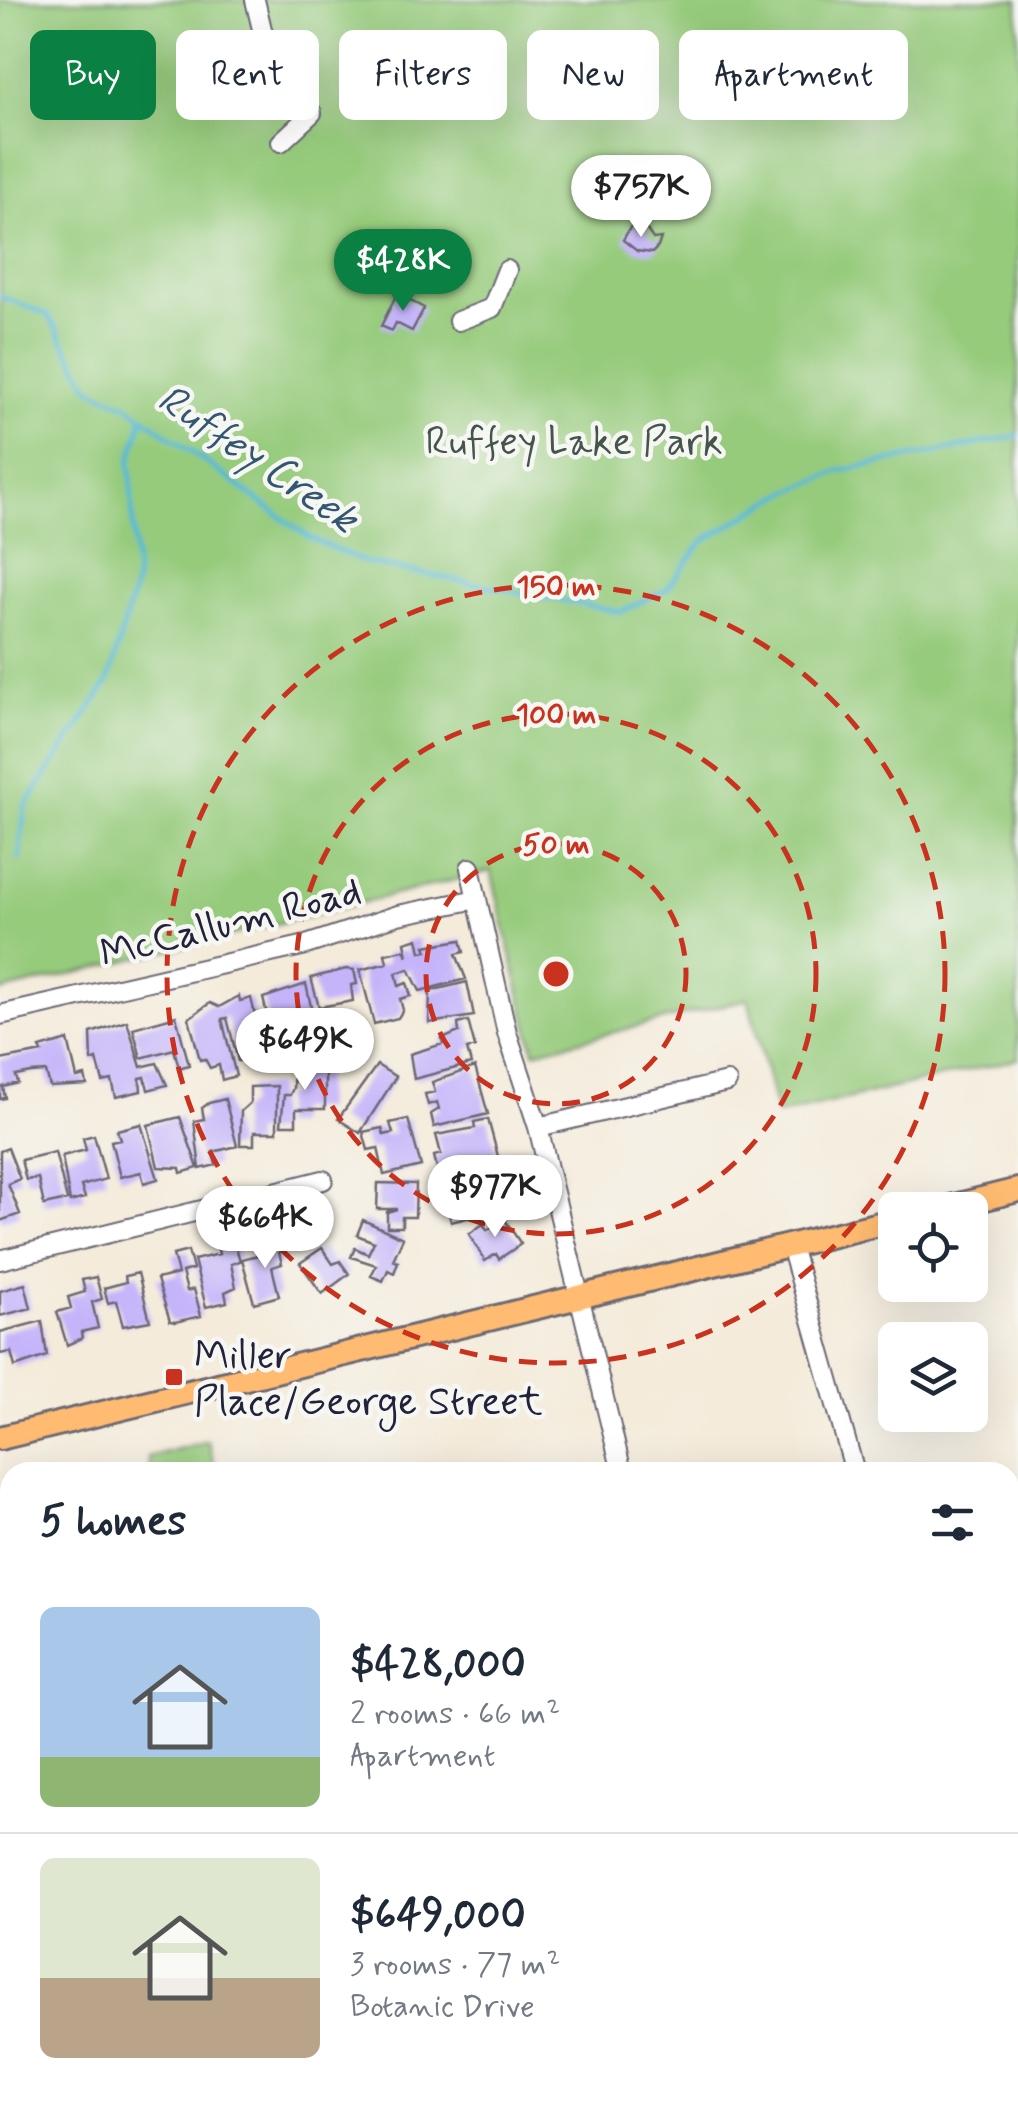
<!DOCTYPE html>
<html lang="en">
<head>
<meta charset="utf-8">
<style>
	body { margin:0; font-family:Mynerve,sans-serif; background:#f6f6f7; color:#1f2937; height:100vh; display:flex; flex-direction:column; font-size:38px; white-space:nowrap }
	* { box-sizing:border-box; margin:0 }
	p { font-size:32px; color:#747a83 }
	.icon { flex:none; width:55px; height:55px; fill:none; stroke:currentColor; stroke-width:2; stroke-linecap:round; stroke-linejoin:round }
	.map { position:relative; flex:1; overflow:hidden }
	.details { position:absolute; left:0px; top:1462px; width:1020px; height:642px; display:flex; flex-direction:column; background:#fff; border-radius:30px 30px 0 0; box-shadow:0 10px 40px #0002 }
	.details>* { flex:none }
	.banner { position:absolute; left:30px; top:30px; width:960px; height:90px; display:flex; gap:20px }
	.buttons { position:absolute; left:878px; top:1192px; display:grid; gap:20px }
	.buttons a { display:grid; place-items:center; width:110px; height:110px; border-radius:15px; background:#fff; box-shadow:0 10px 40px #0002; font-size:50px }
	.price { position:absolute; translate:-50% -85px; padding:0 22px; border-radius:35px; background:#fff; color:#222; font-size:32px; line-height:65px; filter:drop-shadow(0 2px 5px #0008) }
	.price::after { content:''; position:absolute; left:50%; top:60px; width:30px; height:22px; margin-left:-15px; background:inherit; clip-path:polygon(0 0,100% 0,50% 100%) }
	.price.active { background:#0b8043; color:#fff }
	ul { padding:0; list-style:none }
	li { display:flex; align-items:center; gap:30px; height:250px; padding:0 40px }
	li+li { border-top:2px solid #e0e1e3 }
	li span { display:grid; place-items:center; flex:none; width:280px; height:200px; border-radius:15px; color:#555 }
	li>.icon { margin-inline-start:auto }
	span .icon { width:120px; height:120px; fill:#fffc; stroke-width:1 }
	li b { font-size:42px }
	h2 { display:flex; justify-content:space-between; align-items:center; height:120px; padding:0 40px; font-size:42px }
	.chip { padding:0 35px; border-radius:15px; background:#fff; box-shadow:0 10px 40px #0002; font-size:35px; line-height:90px }
	.chip.active { background:#0b8043; color:#fff }
	.map>svg:first-child { display:block }
	.green { fill:#96cb7c; stroke:#5c765c; stroke-width:2.5 }
	.lines { fill:none; stroke-linecap:round; stroke-linejoin:round }
	.stream { stroke:#56bad5; stroke-width:5 }
	.building { fill:#c5b4fa }
	.minor-casing { stroke:#6c6873; stroke-width:22 }
	.major-casing { stroke:#6c6873; stroke-width:28 }
	.minor { stroke:#fff; stroke-width:18 }
	.major { stroke:#ffbb71; stroke-width:22 }
	.ring { fill:none; stroke:#c8321e; stroke-width:5; stroke-dasharray:18 12 }
	.poi-dot { fill:#c8321e; stroke:#f6f6f2; stroke-width:4 }
	.labels { text-anchor:middle; stroke-width:9; stroke-linejoin:round; paint-order:stroke }
	.park-label { font-size:40px; fill:#45554e; stroke:#f6f6f2 }
	.street-label { font-size:40px; fill:#22223b; stroke:#f6f6f2 }
	.poi-label { font-size:40px; fill:#22223b; stroke:#f6f6f2; text-anchor:start }
	.water-label { font-size:42px; font-style:italic; fill:#345771; stroke:#f6f6f2 }
	.centre { fill:#c8321e; stroke:#f6f6f2; stroke-width:5 }
	.ring-label { font-size:30px; text-anchor:middle; font-weight:bold; fill:#c8321e; stroke:#f6f6f2; stroke-width:9; stroke-linejoin:round; paint-order:stroke }
</style>
</head>
<body>
<div class="map">
<svg width="1018" height="2104" viewBox="0 0 1018 2104">
	<rect width="100%" height="100%" fill="#f6f6f2"/>
	<filter id="ink" filterUnits="userSpaceOnUse"><feTurbulence type="fractalNoise" baseFrequency=".01" numOctaves="2"/><feDisplacementMap in="SourceGraphic" scale="20" xChannelSelector="R" yChannelSelector="G"/><feConvolveMatrix kernelMatrix="1 2 1 2 8 2 1 2 1" color-interpolation-filters="sRGB"/></filter>
	<filter id="wash" filterUnits="userSpaceOnUse"><feTurbulence type="fractalNoise" baseFrequency=".0048" numOctaves="4" result="noise"/><feDisplacementMap in="SourceGraphic" scale="40" xChannelSelector="R" yChannelSelector="G"/><feGaussianBlur stdDeviation="2.25" result="paint"/><feColorMatrix in="noise" values="0 0 0 0 0 0 0 0 0 0 0 0 0 0 0 0 0 1.4 0 .05"/><feComposite in="paint" operator="in"/></filter>
	<g filter="url(#wash)">
		<rect width="100%" height="100%" fill="#f4ebda"/>
		<!-- green -->
		<path class="green" d="M0 0H1018V1059L777 1115 748 999 534 1052 491 871 0 992Z
			M208 1441 216 1472H151L148 1457Z
			M1018 1492V1661L1010 1628V1494Z"/>
		<g class="lines">
			<!-- stream -->
			<path class="stream" d="M0 296 48 315 90 388 127 405 310 538 367 563 621 612 667 589 703 541 781 495 839 471 1018 436
				M19 859 25 807 108 682 136 581 130 462 143 417"/>
		</g>
		<g id="blocks">
			<!-- building -->
			<path class="building" d="M631 226 645 227 653 239 661 238 658 247 652 253 637 251 623 240Z
				M397 294 424 308 412 331 396 323 392 331 381 326Z
				M418 938 421 952 427 951 425 946 461 940 464 952 456 954 466 979 420 991 409 969 396 973 399 986 407 983 411 996 400 999 403 1010 398 1018 374 1024 360 970 387 963 385 954 404 950 408 956 405 942Z
				M346 969 354 970 357 984 351 985 353 1001 319 1007 311 978Z
				M467 982 474 1016 429 1023 430 991Z
				M306 984 312 1011 305 1013 306 1019 271 1031 263 998Z
				M239 996 240 1001 251 998 266 1061 253 1065 251 1058 238 1061 227 1018 222 1019 236 1076 222 1080 219 1065 210 1068 205 1059 200 1060 189 1018 210 1003 219 1007Z
				M176 1016 189 1065 179 1068 174 1049 141 1058 133 1028Z
				M127 1021 141 1067 157 1063 167 1085 148 1090 145 1077 140 1078 141 1091 116 1097 112 1080 103 1082 97 1059 92 1061 91 1033Z
				M468 1021 475 1047 467 1049 471 1064 414 1079 410 1054 443 1044 442 1039 459 1032 458 1024Z
				M68 1040 77 1078 85 1076 87 1085 50 1087 46 1072 31 1073 16 1076 18 1083 3 1087 5 1098 0 1099V1060L42 1052 40 1048Z
				M377 1065 396 1077 360 1133 338 1119Z
				M294 1067H325V1109H296V1125H281L284 1095H290L293 1088Z
				M475 1067 488 1114 434 1127 431 1114 439 1109 437 1102 428 1105 425 1094 435 1092 432 1082Z
				M277 1086V1132H254V1145H240L241 1111 250 1103V1087Z
				M225 1099 237 1146 213 1152 216 1165 200 1169 194 1121 204 1119 202 1108 209 1103Z
				M180 1117 198 1168 181 1173 180 1168 158 1167 148 1125Z
				M408 1119 421 1166 384 1175 378 1148 368 1150 363 1132 382 1128 384 1135 393 1133 390 1123Z
				M488 1119 500 1164 473 1172 471 1165 438 1172 434 1156 441 1154 436 1135 475 1128 474 1122Z
				M141 1124 158 1179 144 1183 141 1172 120 1177 111 1141 120 1139 117 1130Z
				M94 1135 106 1179 81 1186 85 1198 70 1202 62 1156 86 1150 83 1138Z
				M8 1148 20 1179 8 1184 20 1214 0 1221V1151Z
				M55 1152 67 1200 44 1205 38 1178 26 1180 21 1160Z
				M489 1177 494 1196 507 1192 510 1208 496 1212 494 1201 485 1203 487 1213 451 1222 443 1189Z
				M378 1183 416 1184 415 1217H402V1227H387V1212L397 1209H377Z
				M363 1220 403 1238 393 1260 398 1262 394 1273 388 1270 383 1281 371 1276 376 1265 351 1257 355 1248 368 1254 374 1242 357 1235Z
				M505 1220 521 1244 499 1259 496 1254 485 1261 469 1234 483 1224 487 1230Z
				M283 1235 286 1250 279 1252 282 1264 272 1267 279 1296 254 1303 242 1259 270 1252 267 1239Z
				M234 1240 240 1261 231 1264 236 1287 225 1292 227 1302 206 1307 194 1260 219 1254 217 1245Z
				M322 1248 333 1264 340 1261 349 1274 322 1294 300 1263Z
				M188 1251 193 1269 182 1272 187 1291 194 1289 201 1316 175 1322 170 1321 157 1279 178 1274 173 1255Z
				M138 1273 150 1321 123 1326 116 1301 108 1303 104 1288 126 1282 125 1276Z
				M96 1277 102 1299 92 1302 98 1328 81 1332 82 1338 67 1345 57 1312 71 1308 68 1297 85 1292 82 1280Z
				M25 1284 31 1308 0 1316V1291Z
				M42 1321 47 1356 15 1367 11 1352 0 1354V1332Z
				M577 2095H607L610 2104H571L569 2097Z
				M628 2095H652L654 2104H610Z"/>
		</g>
	</g>
	<g filter="url(#ink)">
		<use href="#blocks" fill-opacity="0" stroke="#6c6873" stroke-width="2.5"/>
		<g class="lines">
			<!-- minor casing -->
			<g class="minor-casing">
				<path id="minor" d="M255 0 277 92
					M281 142 312 113
					M458 321 492 308 507 270
					M470 868 507 1033 538 1127 622 1472
					M0 1015 306 945 398 915 477 899
					M538 1127 727 1082
					M791 1246 855 1472
					M0 1260 323 1180
					M0 1595 10 1593
					M0 1846 10 1843
					M1010 1876 1018 1878
					M773 2095 776 2104
					M331 2104 366 2095"/>
			</g>
			<!-- major casing -->
			<g class="major-casing">
				<path id="major" d="M938 1210 1018 1190
					M0 1438 895 1220"/>
			</g>
			<!-- minor -->
			<use href="#minor" class="minor"/>
			<!-- major -->
			<use href="#major" class="major"/>
		</g>
	</g>
	<!-- distance rings -->
	<g class="ring">
		<circle cx="556" cy="974" r="130"/>
		<circle cx="556" cy="974" r="260"/>
		<circle cx="556" cy="974" r="389"/>
	</g>
	<!-- markers -->
	<rect class="poi-dot" x="164" y="1367" width="20" height="20" rx="5"/>
	<g class="labels">
		<!-- park labels -->
		<g class="park-label">
			<text x="574" y="454">Ruffey Lake Park</text>
		</g>
		<!-- street labels -->
		<g class="street-label">
			<text transform="translate(230 921) rotate(-14)" y="14">McCallum Road</text>
		</g>
		<!-- poi labels -->
		<g class="poi-label">
			<text x="194" y="1368">Miller<tspan x="194" dy="46">Place/George Street</tspan></text>
		</g>
		<!-- water labels -->
		<g class="water-label">
			<text transform="translate(259 457) rotate(34)" y="15">Ruffey Creek</text>
		</g>
	</g>
	<circle cx="556" cy="974" r="15" class="centre"/>
	<g class="ring-label">
		<text x="556" y="596">150 m</text>
		<text x="556" y="724">100 m</text>
		<text x="556" y="854">50 m</text>
	</g>
</svg>
<div class="buttons">
<a><svg class="icon" aria-label="locate" viewBox="0 0 24 24"><circle cx="12" cy="12" r="6"/><path d="M12 2v4M12 18v4M2 12h4M18 12h4"/></svg></a>
<a><svg class="icon" aria-label="layers" viewBox="0 0 24 24"><path d="M12 4l9 5-9 5-9-5zM3 14l9 5 9-5"/></svg></a>
</div>
<b class="price" style="left:641px;top:240px">$757K</b>
<b class="price active" style="left:403px;top:314px">$428K</b>
<b class="price" style="left:305px;top:1093px">$649K</b>
<b class="price" style="left:495px;top:1240px">$977K</b>
<b class="price" style="left:265px;top:1271px">$664K</b>
<div class="banner">
<a class="chip active">Buy</a>
<a class="chip">Rent</a>
<a class="chip">Filters</a>
<a class="chip">New</a>
<a class="chip">Apartment</a>
</div>
<section class="details">
<h2>5 homes<svg class="icon" aria-label="filters" viewBox="0 0 24 24"><path d="M4 7h16M4 17h16"/><circle cx="9" cy="7" r="2"/><circle cx="15" cy="17" r="2"/></svg></h2>
<ul>
<li><span style="background:linear-gradient(#a9c7e8 75%,#8fb573 0)"><svg class="icon" aria-label="home" viewBox="0 0 24 24"><path d="M3 11l9-7 9 7M6 9v11h12V9"/></svg></span><div><b>$428,000</b><p>2 rooms · 66 m²</p><p>Apartment</p></div></li>
<li><span style="background:linear-gradient(#dfe7d0 60%,#b9a48a 0)"><svg class="icon" aria-label="home" viewBox="0 0 24 24"><path d="M3 11l9-7 9 7M6 9v11h12V9"/></svg></span><div><b>$649,000</b><p>3 rooms · 77 m²</p><p>Botanic Drive</p></div></li>
</ul>
</section>
</div>
</body>
</html>
